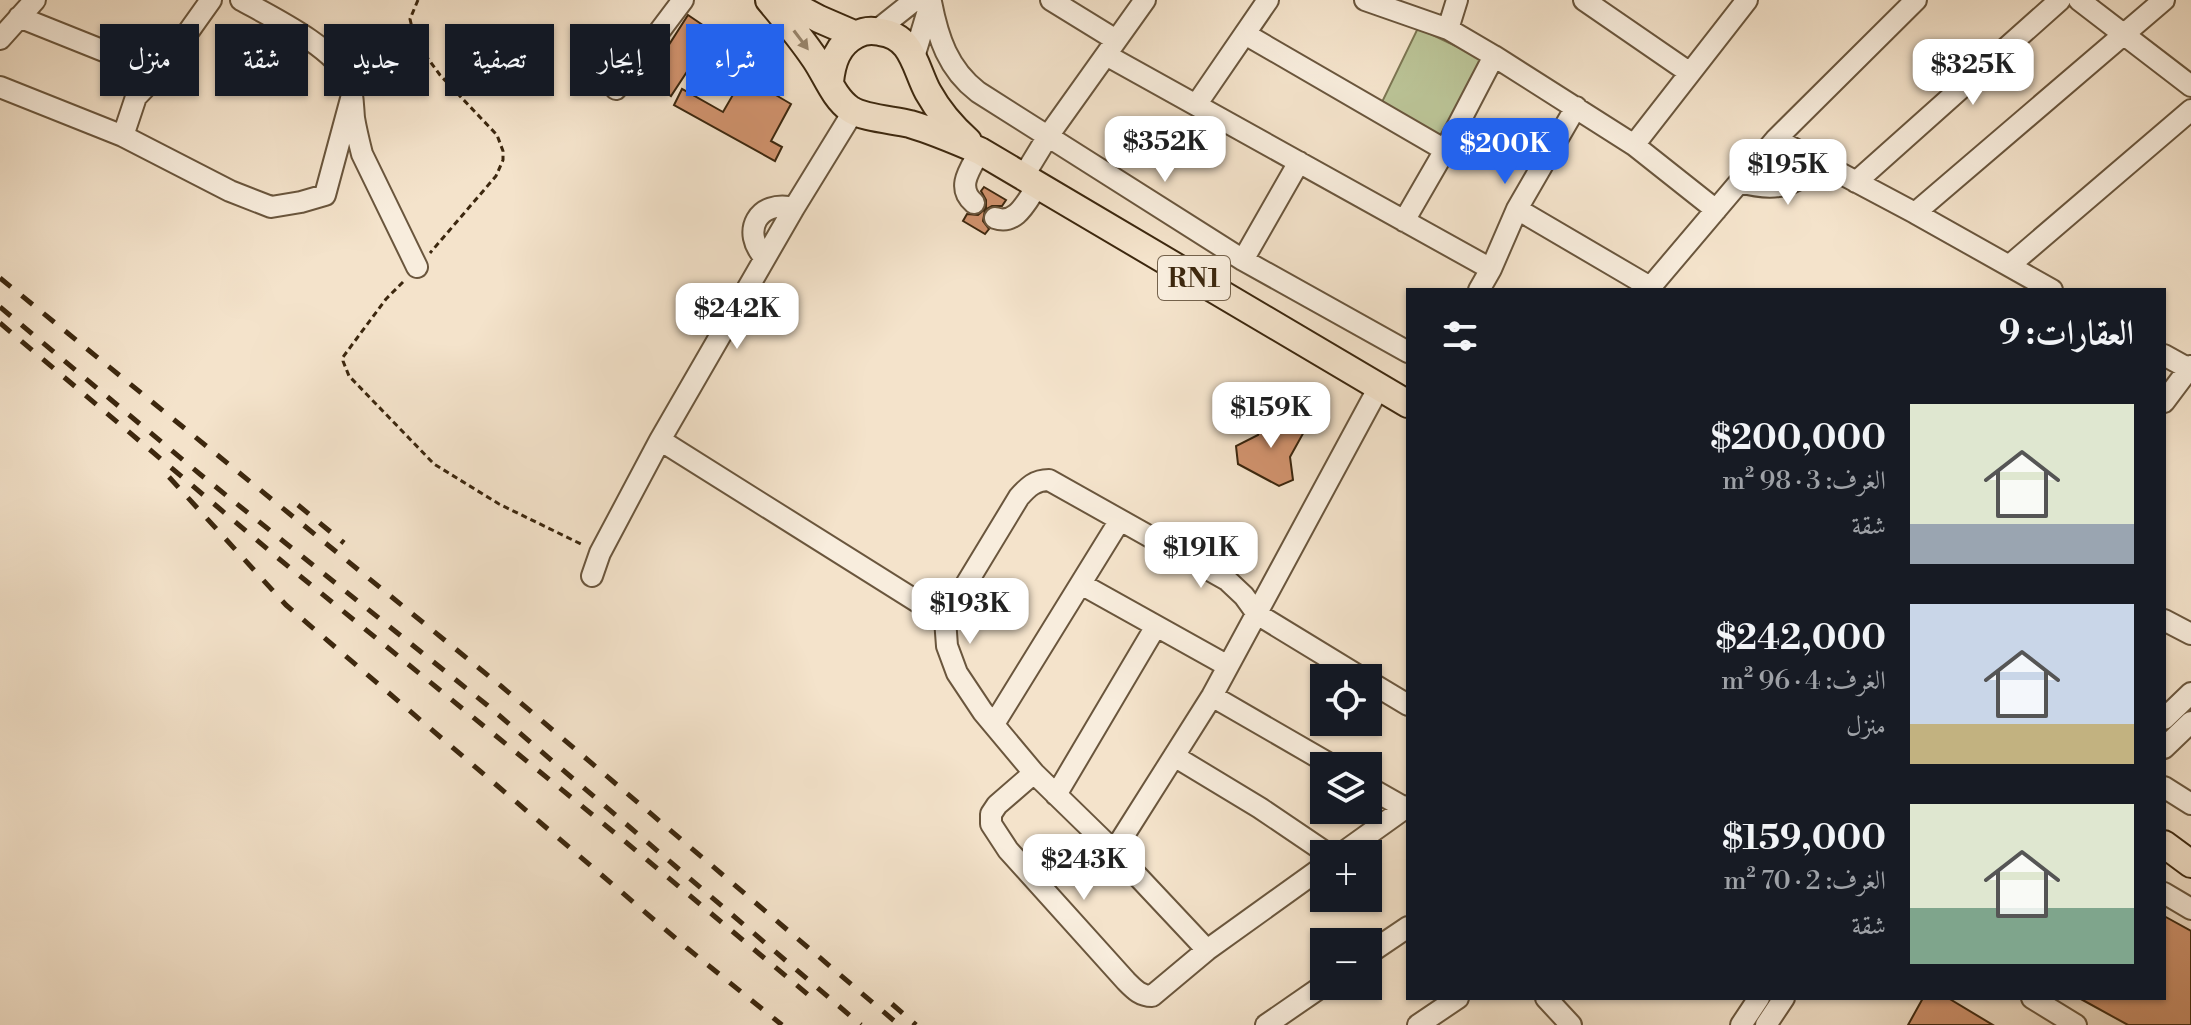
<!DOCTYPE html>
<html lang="ar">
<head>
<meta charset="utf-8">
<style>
	body { margin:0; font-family:"Libre Bodoni",Amiri,serif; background:#242831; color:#f1f3f6; direction:rtl; height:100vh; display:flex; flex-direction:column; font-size:30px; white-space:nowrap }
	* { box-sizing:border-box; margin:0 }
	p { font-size:26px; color:#9ea1a6 }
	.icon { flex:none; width:44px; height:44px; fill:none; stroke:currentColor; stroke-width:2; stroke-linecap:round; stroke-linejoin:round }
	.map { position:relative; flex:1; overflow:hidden; direction:ltr }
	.sheet { position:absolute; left:1406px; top:288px; width:760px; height:712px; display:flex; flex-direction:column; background:#171b24; border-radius:0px; box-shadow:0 2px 6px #0004; direction:rtl }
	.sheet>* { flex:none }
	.banner { position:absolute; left:24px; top:24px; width:760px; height:72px; direction:rtl; display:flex; gap:16px }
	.controls { position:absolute; left:1310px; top:664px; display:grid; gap:16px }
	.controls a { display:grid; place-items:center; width:72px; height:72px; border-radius:0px; background:#171b24; box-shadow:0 2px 6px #0004; font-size:40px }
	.price { position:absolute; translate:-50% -68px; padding:0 18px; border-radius:16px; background:#fff; color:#222; font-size:26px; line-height:52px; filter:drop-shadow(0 2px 4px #0008) }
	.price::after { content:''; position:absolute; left:50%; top:48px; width:24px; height:18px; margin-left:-12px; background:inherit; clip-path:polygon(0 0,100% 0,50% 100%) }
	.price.active { background:#2563eb; color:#fff }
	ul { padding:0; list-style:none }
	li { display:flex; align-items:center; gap:24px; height:200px; padding:0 32px }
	li span { display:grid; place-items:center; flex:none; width:224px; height:160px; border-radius:0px; color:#555 }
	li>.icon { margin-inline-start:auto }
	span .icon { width:96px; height:96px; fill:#fffc; stroke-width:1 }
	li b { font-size:34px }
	h2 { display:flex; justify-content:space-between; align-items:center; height:96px; padding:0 32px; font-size:34px }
	.pill { padding:0 28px; border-radius:0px; background:#171b24; box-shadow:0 2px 6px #0004; font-size:28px; line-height:72px }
	.pill.active { background:#2563eb; color:#fff }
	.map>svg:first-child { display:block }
	.green { fill:#bbc497; stroke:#7c7652; stroke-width:2 }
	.building { fill:#d0926d; stroke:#3c270e; stroke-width:2 }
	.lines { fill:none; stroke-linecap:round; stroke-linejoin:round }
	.minor-casing { stroke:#6a563d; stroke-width:24 }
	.major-casing { stroke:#3c270e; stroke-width:30 }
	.path { stroke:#3c270e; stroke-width:3; stroke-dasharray:6 4; stroke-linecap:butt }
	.minor { stroke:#f8eddd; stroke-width:20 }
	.major { stroke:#f4e3cb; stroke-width:26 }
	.rail { stroke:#3c270e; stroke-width:5; stroke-dasharray:14 14; stroke-linecap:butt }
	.oneway { fill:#98856c }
	.labels { text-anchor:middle; stroke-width:8; stroke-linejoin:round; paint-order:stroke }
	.shield { fill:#f8eddd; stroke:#74624c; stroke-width:2 }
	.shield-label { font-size:26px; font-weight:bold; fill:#3c270e }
</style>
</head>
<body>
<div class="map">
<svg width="2191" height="1025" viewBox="0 0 2191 1025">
	<rect width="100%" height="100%" fill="#f4e3cb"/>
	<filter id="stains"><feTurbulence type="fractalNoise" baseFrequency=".0025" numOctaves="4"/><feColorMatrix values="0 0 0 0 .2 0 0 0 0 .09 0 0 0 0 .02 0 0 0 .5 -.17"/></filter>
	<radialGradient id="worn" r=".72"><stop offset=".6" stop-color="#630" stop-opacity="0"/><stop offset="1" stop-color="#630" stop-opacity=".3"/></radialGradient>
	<!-- green -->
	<path class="green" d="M1418 28 1483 59 1441 136 1382 102Z"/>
	<!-- building -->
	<path class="building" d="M688 15 713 32 671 96 652 83 661 68 656 65Z
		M738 45 760 58 757 64 778 76 769 91 791 104 771 141 782 147 775 161 674 105 682 89 723 112 741 81 723 72Z
		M984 187 1006 200 1002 206H992L985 210 983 221 989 229 985 234 963 221 967 214 978 215 986 208V200L981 191Z
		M1270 410 1305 430 1290 457 1293 480 1279 486 1238 464 1236 446 1258 435Z
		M2164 916 2191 931V1025H2128L2079 998H2164Z
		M1923 998H1948L1993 1025H1908Z"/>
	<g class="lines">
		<!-- minor casing -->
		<g class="minor-casing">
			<path id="minor" d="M241 0C270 16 338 49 349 81 353 92 353 106 354 118 356 130 359 142 362 154L417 267
				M1051 0 1116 40
				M1365 0 1448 29 1494 56 1634 145 1716 210
				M1584 0 1690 73
				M2079 0 2191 86
				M931 2C938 38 948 69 978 92L1243 260 1408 352
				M19 17 104 51
				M1448 29 1457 0
				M876 31 915 0
				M1245 34 1445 150
				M0 39 35 0
				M1106 55 1491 269
				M914 57 930 4
				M0 87 123 136 230 191 271 207 301 202 325 195 352 95
				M616 89 683 0
				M1196 105 1268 0
				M123 136 136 97 159 73 211 0
				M1776 139 1915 213 2052 290
				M1634 145 1747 0
				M1023 177 1048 136 1145 0
				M1740 182C1775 192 1794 187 1821 163
				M1856 182 2060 0
				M974 203C955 187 971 168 980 151
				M1517 209 1650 287
				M1915 213 2164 0
				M995 218C1017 226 1027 200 1038 185
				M1404 221 1445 150 1494 56
				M765 258C740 232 758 199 794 208
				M1243 260 1299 162
				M2010 265 2191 110
				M1479 290 1491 269 1517 209 1576 107
				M1648 290 1776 139 1916 0
				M2164 355 2191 370
				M2164 402 2191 366
				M660 440 945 619 947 646 957 673 983 712 1034 773 1114 851 1207 950
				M592 576 600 553 660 440 794 208 853 112
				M1081 584 1228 666
				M945 619 1019 497C1028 487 1035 480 1049 480L1227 580 1244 596 1257 614 1362 678
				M2164 620 2191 634
				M1368 681 1408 705
				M1212 696 1333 766
				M2164 719 2191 693
				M994 724 1120 520
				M2164 748 2191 722
				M1174 756 1260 808 1328 854
				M1034 773 997 805 991 814V824L1008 850 1126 981C1134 989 1140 996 1152 996L1207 950 1324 866
				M1368 787 1405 808
				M2164 787 2191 804
				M1056 795 1156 626
				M1114 851 1212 696 1379 387
				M1341 854 1408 806
				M2164 893 2191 909
				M1368 954 1408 927
				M1546 998 1571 1025
				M2032 998 2076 1025
				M1266 1025 1324 985
				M1418 1025 1458 998
				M1741 1025 1759 998
				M1766 1025 1784 998"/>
		</g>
		<!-- major casing -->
		<g class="major-casing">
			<path id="major" d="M769 0C785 19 801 38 815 59 826 75 834 98 850 109 862 118 894 120 910 124 934 131 957 141 980 151L1408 404
				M783 0 819 19 856 35
				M830 82C832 63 837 45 856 35 863 31 872 30 880 32 913 36 915 68 928 92 938 110 952 127 968 141
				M2164 844 2191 864"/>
		</g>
		<!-- path -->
		<path class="path" d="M418 0 410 19 415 41 440 75 497 135 503 151V160L496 176 430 253
			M403 282 386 299 343 357V361L349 376 434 464 499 504 583 545"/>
		<!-- minor -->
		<use href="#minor" class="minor"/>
		<!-- major -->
		<use href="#major" class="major"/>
		<!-- rail -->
		<path class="rail" d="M0 278 501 686 899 1025
			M0 307 201 475 487 705 861 1025
			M0 323 278 558 621 838 812 998
			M169 477 286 605 687 948 782 1025
			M298 505 344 543
			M892 1004 916 1025"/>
	</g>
	<!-- one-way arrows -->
	<defs><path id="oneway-solid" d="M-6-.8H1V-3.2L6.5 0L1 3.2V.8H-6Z" transform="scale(2)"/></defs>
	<use class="oneway" href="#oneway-solid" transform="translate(801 40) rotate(53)"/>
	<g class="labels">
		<!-- shield labels -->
		<rect class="shield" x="1158" y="256" width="72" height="44" rx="6"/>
		<g class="shield-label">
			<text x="1194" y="287">RN1</text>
		</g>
	</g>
	<rect width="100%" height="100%" filter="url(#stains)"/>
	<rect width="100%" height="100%" fill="url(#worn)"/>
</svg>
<div class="controls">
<a><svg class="icon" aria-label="locate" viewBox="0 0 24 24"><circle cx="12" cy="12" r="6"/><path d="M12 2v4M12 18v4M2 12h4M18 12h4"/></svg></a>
<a><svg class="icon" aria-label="layers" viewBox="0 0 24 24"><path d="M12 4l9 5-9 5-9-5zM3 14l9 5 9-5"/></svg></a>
<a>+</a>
<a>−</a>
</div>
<b class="price" style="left:1973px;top:107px">$325K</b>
<b class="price" style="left:1165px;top:184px">$352K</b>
<b class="price active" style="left:1505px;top:186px">$200K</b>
<b class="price" style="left:1788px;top:207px">$195K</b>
<b class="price" style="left:737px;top:351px">$242K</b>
<b class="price" style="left:1271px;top:450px">$159K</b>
<b class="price" style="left:1201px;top:590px">$191K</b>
<b class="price" style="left:970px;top:646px">$193K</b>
<b class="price" style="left:1084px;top:902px">$243K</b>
<div class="banner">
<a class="pill active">شراء</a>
<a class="pill">إيجار</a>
<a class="pill">تصفية</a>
<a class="pill">جديد</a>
<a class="pill">شقة</a>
<a class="pill">منزل</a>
</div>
<section class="sheet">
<h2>العقارات: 9<svg class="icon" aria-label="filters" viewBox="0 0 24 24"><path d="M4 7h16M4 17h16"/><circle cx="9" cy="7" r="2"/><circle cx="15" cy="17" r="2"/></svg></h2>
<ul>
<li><span style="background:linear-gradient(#dfe7d0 75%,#9aa5b1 0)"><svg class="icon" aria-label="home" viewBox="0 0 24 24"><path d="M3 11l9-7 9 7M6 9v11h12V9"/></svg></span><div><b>$200,000</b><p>الغرف: 3 · 98 m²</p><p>شقة</p></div></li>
<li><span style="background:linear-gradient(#c9d6e8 75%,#c2b280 0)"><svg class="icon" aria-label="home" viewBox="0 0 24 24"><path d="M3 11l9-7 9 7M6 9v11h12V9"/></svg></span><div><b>$242,000</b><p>الغرف: 4 · 96 m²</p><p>منزل</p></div></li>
<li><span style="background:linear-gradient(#dfe7d0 65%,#7fa58c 0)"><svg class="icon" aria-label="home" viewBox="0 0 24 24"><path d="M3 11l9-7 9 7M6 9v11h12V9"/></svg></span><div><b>$159,000</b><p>الغرف: 2 · 70 m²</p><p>شقة</p></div></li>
</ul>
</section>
</div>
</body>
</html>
